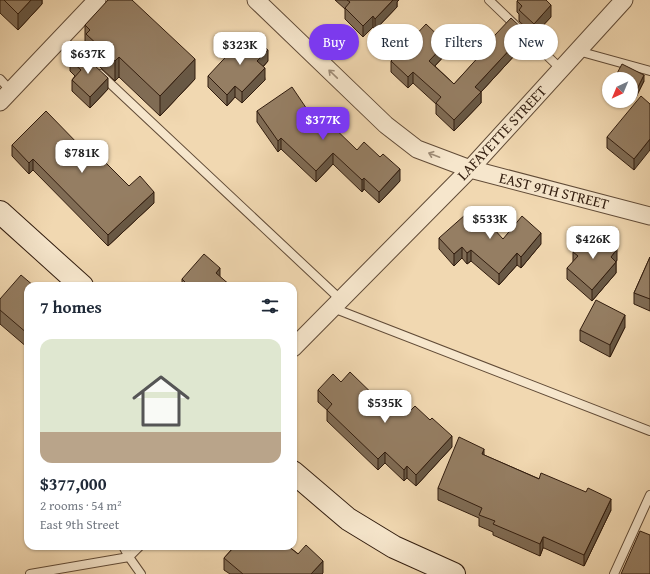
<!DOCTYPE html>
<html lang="en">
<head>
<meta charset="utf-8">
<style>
	body { margin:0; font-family:"Gentium Book Plus",serif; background:#f6f6f7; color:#1f2937; height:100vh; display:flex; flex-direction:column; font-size:15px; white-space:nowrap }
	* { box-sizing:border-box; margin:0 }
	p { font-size:13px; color:#747a83 }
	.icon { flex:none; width:22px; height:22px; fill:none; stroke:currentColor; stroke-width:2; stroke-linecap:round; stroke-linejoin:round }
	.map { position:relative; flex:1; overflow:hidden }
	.details { position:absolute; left:24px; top:282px; width:273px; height:268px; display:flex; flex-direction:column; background:#fff; border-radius:12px; box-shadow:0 1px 3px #0004 }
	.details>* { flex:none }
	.banner { position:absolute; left:309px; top:24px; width:281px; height:36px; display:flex; gap:8px }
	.needle { width:26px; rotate:224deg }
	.buttons { position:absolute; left:602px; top:72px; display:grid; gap:8px }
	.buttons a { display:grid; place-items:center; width:36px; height:36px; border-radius:50%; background:#fff; box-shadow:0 1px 3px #0004; font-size:20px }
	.price { position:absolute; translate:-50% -34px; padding:0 9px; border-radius:8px; background:#fff; color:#222; font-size:13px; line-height:26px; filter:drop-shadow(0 1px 2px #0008) }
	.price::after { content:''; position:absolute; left:50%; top:24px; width:12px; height:9px; margin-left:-6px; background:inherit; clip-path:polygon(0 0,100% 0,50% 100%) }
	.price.on { background:#7c3aed; color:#fff }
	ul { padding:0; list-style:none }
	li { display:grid; align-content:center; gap:8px; height:212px; padding:0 16px }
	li+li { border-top:1px solid #e0e1e3 }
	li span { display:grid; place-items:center; height:124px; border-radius:12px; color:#555 }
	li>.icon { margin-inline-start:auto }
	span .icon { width:72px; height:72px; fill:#fffc; stroke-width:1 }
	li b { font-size:17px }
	h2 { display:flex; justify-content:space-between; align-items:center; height:48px; padding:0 16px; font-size:17px }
	.tag { padding:0 14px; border-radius:18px; background:#fff; box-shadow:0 1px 3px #0004; font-size:14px; line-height:36px }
	.tag.on { background:#7c3aed; color:#fff }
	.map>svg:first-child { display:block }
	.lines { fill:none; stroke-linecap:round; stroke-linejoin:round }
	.lane-casing { stroke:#614b37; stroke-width:10 }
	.street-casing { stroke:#614b37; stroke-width:19 }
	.secondary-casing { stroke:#311c0e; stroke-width:24 }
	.lane { stroke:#f6e6cc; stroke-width:8 }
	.street { stroke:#f6e6cc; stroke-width:17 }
	.secondary { stroke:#f6e6cc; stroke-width:22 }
	.wall { fill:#806c55; stroke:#311c0e }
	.shaded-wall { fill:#685845; stroke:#311c0e }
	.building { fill:#957e63; stroke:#311c0e }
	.oneway { stroke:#9d8b76 }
	.labels { text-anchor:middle; stroke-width:3; stroke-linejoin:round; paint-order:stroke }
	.street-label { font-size:15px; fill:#311c0e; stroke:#f6e6cc }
</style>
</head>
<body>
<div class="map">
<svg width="650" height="574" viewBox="0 0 650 574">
	<rect width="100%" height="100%" fill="#f1d8b1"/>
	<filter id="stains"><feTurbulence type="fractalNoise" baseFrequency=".005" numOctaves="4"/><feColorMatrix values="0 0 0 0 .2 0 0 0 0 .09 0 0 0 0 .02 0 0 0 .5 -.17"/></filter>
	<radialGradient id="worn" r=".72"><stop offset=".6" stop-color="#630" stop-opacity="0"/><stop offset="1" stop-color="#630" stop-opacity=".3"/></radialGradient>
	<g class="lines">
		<!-- lane casing -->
		<g class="lane-casing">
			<path id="lane" d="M489 0 561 69
				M61 38 84 59
				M578 51 650 71
				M100 74 341 300
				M0 79 11 91
				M333 308 650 431
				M140 546 129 557 141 574
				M30 574 129 557 123 546
				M614 574 650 495"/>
		</g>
		<!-- street casing -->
		<g class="street-casing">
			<path id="street" d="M256 0 386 125 417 149 470 169 650 216
				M0 102 97 0
				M293 348 470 169 624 0"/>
		</g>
		<!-- secondary casing -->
		<g class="secondary-casing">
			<path id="secondary" d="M0 212 82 286
				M293 472 348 519 394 547 454 574"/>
		</g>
		<!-- lane -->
		<use href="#lane" class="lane"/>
		<!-- street -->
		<use href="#street" class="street"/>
		<!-- secondary -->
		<use href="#secondary" class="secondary"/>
	</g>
	<!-- wall -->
	<path class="wall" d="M0 0H42V4L18 30 0 13Z
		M335 0H399L397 2V7L375 30 373 27 363 37 345 19V9Z
		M517 1 551 17 534 35 519 21V14L517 12Z
		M85 25 195 79 160 116 119 77 115 81 86 54V47L85 45Z
		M526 43 481 92V103L454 131 436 114V104L413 83 408 88 391 72V61L446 54 435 66 454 84 480 56V51Z
		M70 60 108 89 90 108 72 91V80L75 76 70 71Z
		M268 61 263 67 265 80 242 103 235 97 227 106 208 87V76Z
		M631 79 644 81 635 99 631 97Z
		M650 104 634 170 607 148V137Z
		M257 111 317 124 357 150 400 181 379 203 364 189 362 192 333 164 316 182 281 149 278 152 257 122Z
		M12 145 83 149 129 186 154 203 108 246 33 170 29 174 12 156Z
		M439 238 503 239 541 244 521 268 517 265 499 285 471 261 467 264 462 258 454 266 439 249Z
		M573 252 617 260 616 262V273L592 301 567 279V268L573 262Z
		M650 257V311L634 304V293Z
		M220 277 231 286H182V279Z
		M28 286V348L0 324V299Z
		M625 327 610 357 580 341V330Z
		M341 382 386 407 390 408 452 447 416 486 407 478 404 481 385 463 378 470 327 421V410L318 402V390Z
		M484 455 611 510 584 566 544 548H543L540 556 493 535V532L479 526V518L438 500V488Z
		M228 546H288L323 573 322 574H230L224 570V558L232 549Z"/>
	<!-- shaded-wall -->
	<path class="shaded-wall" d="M31 0H42V4L18 30V14Z
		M393 0H399L397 2V7L375 30V19Z
		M551 5V17L534 35V24Z
		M373 16V27L363 37V26Z
		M526 32V43L481 92V103L454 131V120L475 87Z
		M446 43V54L429 72V61Z
		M268 50V61L257 73V61Z
		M119 57V77L115 81V61Z
		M195 59V79L160 116V96Z
		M265 68V80L242 103V92Z
		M413 72V83L408 88V77Z
		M644 75V81L635 99V93Z
		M108 78V89L90 108V97Z
		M235 86V97L227 106V95Z
		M281 138V149L278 152V141Z
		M650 139V150L634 170V159Z
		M333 153V164L316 182V171Z
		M33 159V170L29 174V163Z
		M400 169V181L379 203V192Z
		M364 178V189L362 192V180Z
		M154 192V203L108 246V235Z
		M541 233V244L521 268V257Z
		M462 247V258L454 266V254Z
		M617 249V260L611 268V257Z
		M471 250V261L467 264V253Z
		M517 253V265L499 285V274Z
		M616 262V273L592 301V290Z
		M220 268V279L216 273Z
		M625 315V327L610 357V345Z
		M452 436V447L416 486V475Z
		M484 449V460L482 454Z
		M385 452V463L378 470V459Z
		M407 466V478L404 481V470Z
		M611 499V510L584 566V555Z
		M543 537V548L540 556V544Z
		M323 561V573L322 574H311Z"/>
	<!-- building -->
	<path class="building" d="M4 0H31L18 14Z
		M108 0H132L195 59 160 96 119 57 115 61 86 34 90 30 85 25Z
		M347 0H393L375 19 373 16 363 26 345 8 350 2Z
		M518 0H546L551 5 534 24 519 10 522 6 517 1Z
		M511 18 526 32 475 87 481 92 454 120 436 103 441 97 413 72 408 77 391 61 426 24 446 43 429 61 454 84 482 53 480 51Z
		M249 32 268 50 257 61 265 68 242 92 235 86 227 95 208 76Z
		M79 51 108 78 90 97 72 80 81 70 70 60Z
		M622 64 644 75 635 93 631 91V79H614Z
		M292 87 317 124 323 117 357 150 364 142 380 157 383 154 400 169 379 192 364 178 362 180 333 153 316 171 281 138 278 141 257 111Z
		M641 96 650 104V139L634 159 607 137Z
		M46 111 83 149 87 144 129 186 140 176 154 192 108 235 33 159 29 163 12 145Z
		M474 207 503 239 522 216 541 233 521 257 517 253 499 274 471 250 467 253 462 247 454 254 439 238Z
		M598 232 617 249 611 257 616 262 592 290 567 268 578 256 573 252 587 236 592 240Z
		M204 254 220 268 216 273 231 286H189L182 279Z
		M650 257V299L634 293Z
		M21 275 34 286H28V334L0 310V299Z
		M596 300 625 315 610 345 580 330Z
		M350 372 386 407 387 406 390 408 399 398 411 410 415 406 430 420 432 418 452 436 416 475 407 466 404 470 385 452 378 459 327 410 332 404 318 390 333 374 341 382Z
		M459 437 484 449 482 454 539 479 541 473 586 492 588 488 611 499 584 555 544 537H543L540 544 493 524 495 521 479 515 482 508 438 488Z
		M640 531 650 535V574H621Z
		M306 545 323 561 311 574H243L224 558 235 546H288L298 554Z"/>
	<!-- one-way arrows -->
	<defs><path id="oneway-shaft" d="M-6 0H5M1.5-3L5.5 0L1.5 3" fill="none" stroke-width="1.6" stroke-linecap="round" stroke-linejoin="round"/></defs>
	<g class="oneway">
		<use href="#oneway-shaft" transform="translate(333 74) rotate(-136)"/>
		<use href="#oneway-shaft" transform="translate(434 155) rotate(-159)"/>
	</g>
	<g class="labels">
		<!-- street labels -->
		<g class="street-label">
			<text transform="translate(502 133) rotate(-47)" y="5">LAFAYETTE STREET</text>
			<text transform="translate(554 191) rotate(14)" y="5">EAST 9TH STREET</text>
		</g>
	</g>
	<rect width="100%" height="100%" filter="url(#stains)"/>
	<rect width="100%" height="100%" fill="url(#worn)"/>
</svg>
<div class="buttons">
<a><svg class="needle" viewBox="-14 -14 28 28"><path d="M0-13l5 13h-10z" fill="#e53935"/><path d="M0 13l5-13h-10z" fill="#747a83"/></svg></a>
</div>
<b class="price" style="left:240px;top:66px">$323K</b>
<b class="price" style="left:88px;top:75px">$637K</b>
<b class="price on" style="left:323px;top:141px">$377K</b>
<b class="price" style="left:82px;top:174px">$781K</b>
<b class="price" style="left:490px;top:240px">$533K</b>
<b class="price" style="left:593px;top:260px">$426K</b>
<b class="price" style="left:385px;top:424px">$535K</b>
<div class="banner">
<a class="tag on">Buy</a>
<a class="tag">Rent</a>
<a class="tag">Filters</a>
<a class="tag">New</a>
</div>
<section class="details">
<h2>7 homes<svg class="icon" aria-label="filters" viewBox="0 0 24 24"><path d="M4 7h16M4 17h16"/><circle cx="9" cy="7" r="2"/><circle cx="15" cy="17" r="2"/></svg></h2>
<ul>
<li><span style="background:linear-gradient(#dfe7d0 75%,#b9a48a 0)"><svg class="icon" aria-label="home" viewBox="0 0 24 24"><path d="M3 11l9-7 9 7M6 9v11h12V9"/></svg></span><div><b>$377,000</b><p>2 rooms · 54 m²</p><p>East 9th Street</p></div></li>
</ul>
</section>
</div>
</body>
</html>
